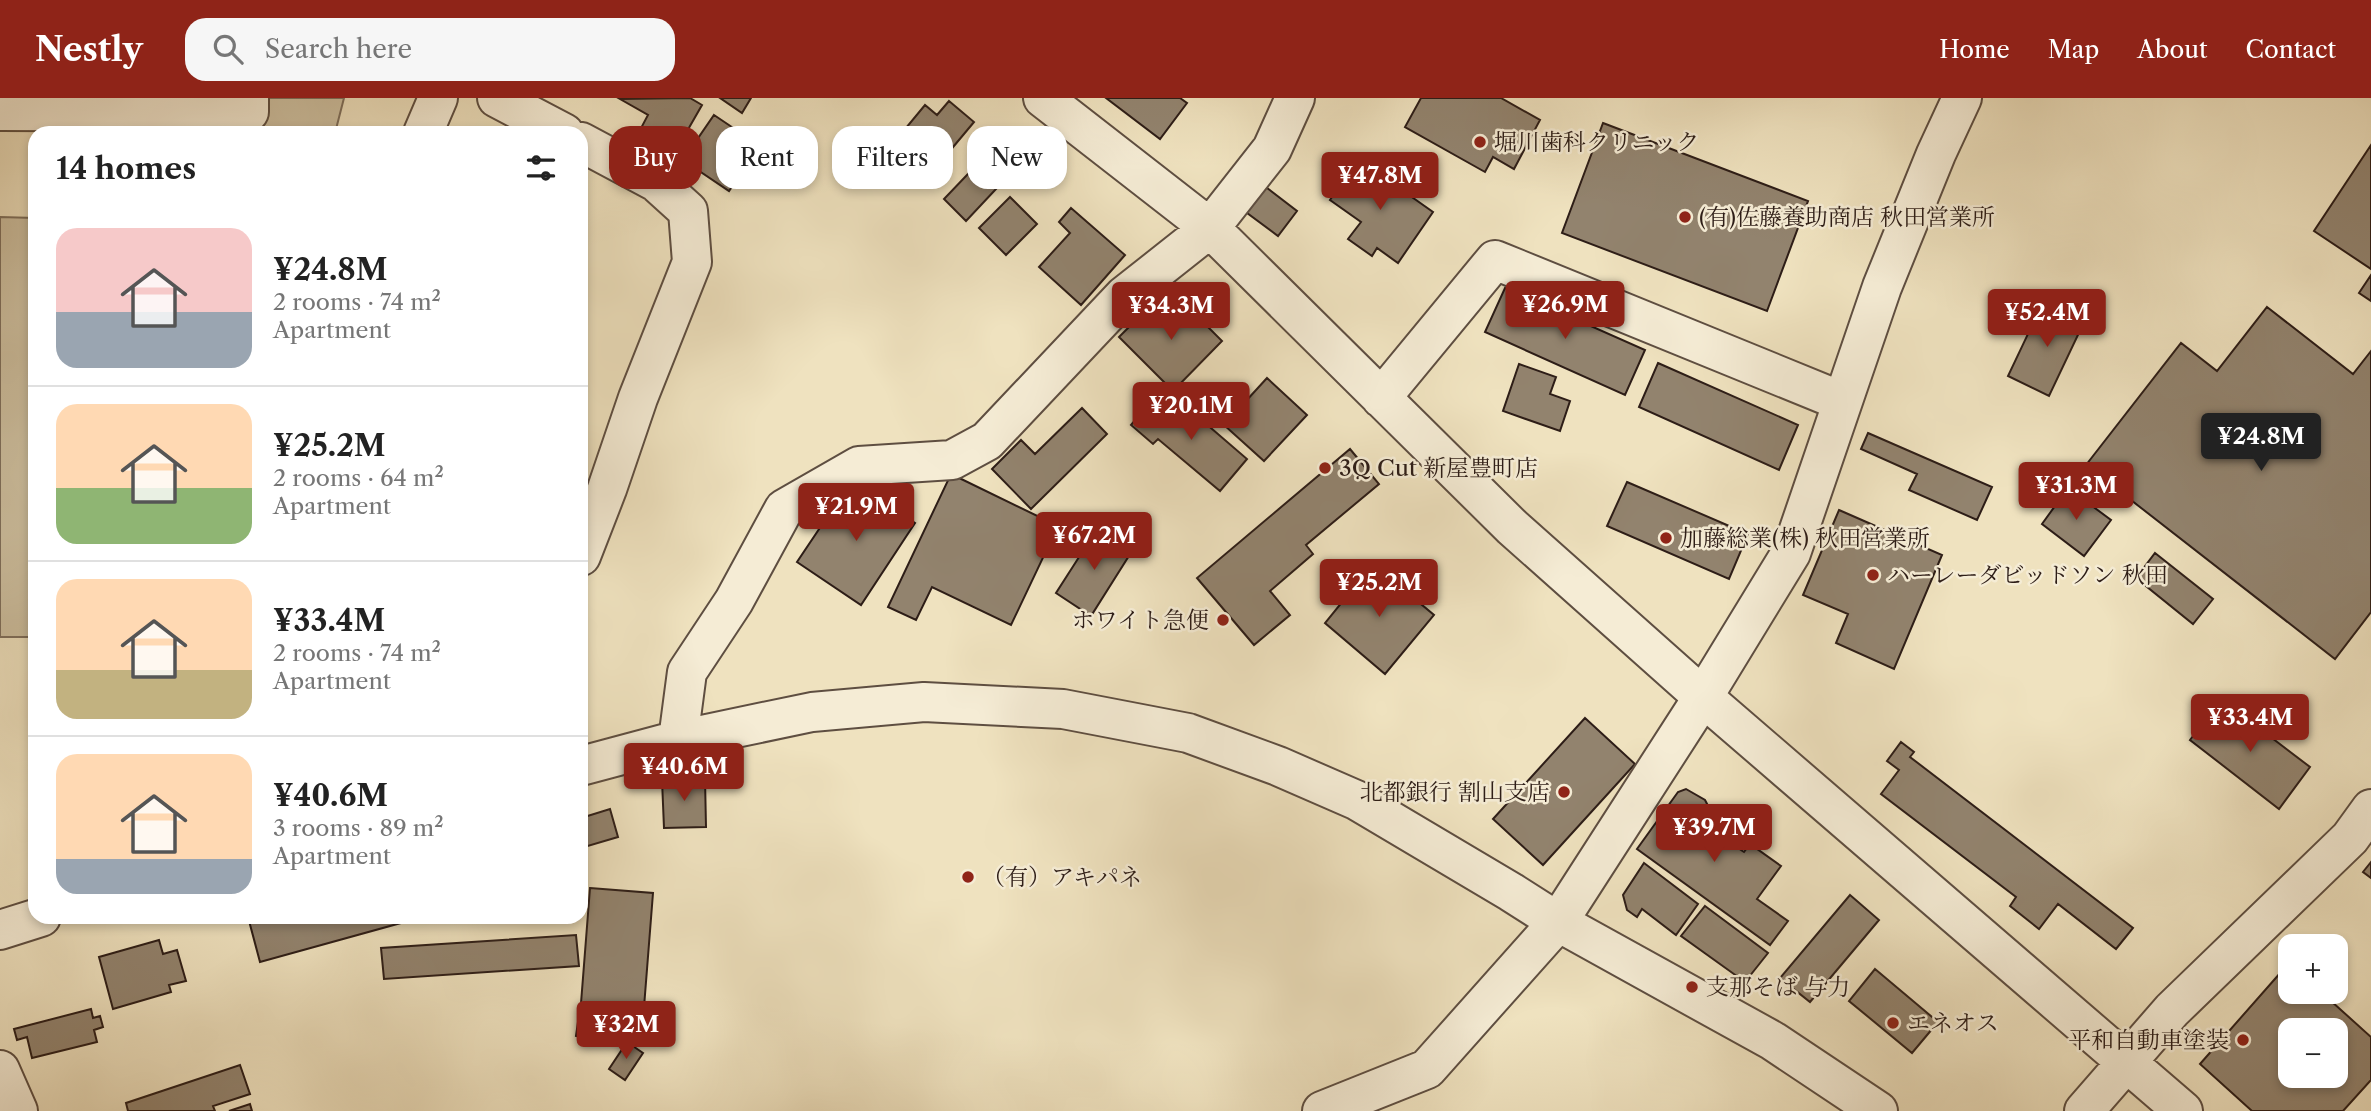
<!DOCTYPE html>
<html lang="en">
<head>
<meta charset="utf-8">
<style>
	body { margin:0; font-family:"Libre Caslon Text","Noto Serif JP",serif; background:#f6f6f6; color:#222; height:100vh; display:flex; flex-direction:column; font-size:26px; white-space:nowrap }
	* { box-sizing:border-box; margin:0 }
	p { font-size:23px; color:#767676 }
	.icon { flex:none; width:38px; height:38px; fill:none; stroke:currentColor; stroke-width:2; stroke-linecap:round; stroke-linejoin:round }
	.map { position:relative; flex:1; overflow:hidden }
	.side { position:absolute; left:28px; top:28px; width:560px; height:798px; display:flex; flex-direction:column; background:#fff; border-radius:21px; box-shadow:0 4px 10px #0003 }
	.side>* { flex:none }
	.guide { position:absolute; left:609px; top:28px; width:665px; height:63px; display:flex; gap:14px }
	.controls { position:absolute; left:2278px; top:836px; display:grid; gap:14px }
	.controls a { display:grid; place-items:center; width:70px; height:70px; border-radius:14px; background:#fff; box-shadow:0 4px 10px #0003; font-size:35px }
	.price { position:absolute; translate:-50% -60px; padding:0 16px; border-radius:7px; background:#8f2418; color:#fff; font-size:23px; line-height:46px; filter:drop-shadow(0 2px 4px #0008) }
	.price::after { content:''; position:absolute; left:50%; top:42px; width:21px; height:16px; margin-left:-10px; background:inherit; clip-path:polygon(0 0,100% 0,50% 100%) }
	.price.selected { background:#222; color:#fff }
	ul { padding:0; list-style:none }
	li { display:flex; align-items:center; gap:21px; height:175px; padding:0 28px }
	li+li { border-top:2px solid #e0e0e0 }
	li span { display:grid; place-items:center; flex:none; width:196px; height:140px; border-radius:21px; color:#555 }
	li>.icon { margin-inline-start:auto }
	span .icon { width:84px; height:84px; fill:#fffc; stroke-width:1 }
	li b { font-size:30px }
	h2 { display:flex; justify-content:space-between; align-items:center; height:84px; padding:0 28px; font-size:30px }
	.pill { padding:0 24px; border-radius:21px; background:#fff; box-shadow:0 4px 10px #0003; font-size:24px; line-height:63px }
	.pill.selected { background:#8f2418; color:#fff }
	header { display:flex; align-items:center; gap:42px; box-sizing:border-box; height:98px; padding:0 35px; background:#8f2418; color:#fff }
	header strong { font-size:33px }
	nav { display:flex; gap:38px; margin-inline-start:auto; font-size:24px }
	.search { width:490px; height:63px; background:#f6f6f6; display:flex; align-items:center; gap:18px; box-sizing:border-box; padding:0 24px; border-radius:21px; color:#767676; font-size:26px }
	.map>svg:first-child { display:block }
	.green { fill:#cec1a2; stroke:#7e6f5c; stroke-width:2 }
	.building { fill:#92836e; stroke:#2d1d17; stroke-width:2; fill-rule:evenodd }
	.lines { fill:none; stroke-linecap:round; stroke-linejoin:round }
	.minor-casing { stroke:#5e4e41; stroke-width:42 }
	.minor { stroke:#f5ecd5; stroke-width:38 }
	.poi-dot { fill:#8f2418; stroke:#f5ecd5; stroke-width:2.5 }
	.labels { text-anchor:middle; stroke-width:5; stroke-linejoin:round; paint-order:stroke }
	.poi-label { font-size:23px; fill:#2d1d17; stroke:#f5ecd5; text-anchor:start }
</style>
</head>
<body>
<header>
<strong>Nestly</strong>
<div class="search"><svg class="icon" aria-label="search" viewBox="0 0 24 24"><circle cx="10" cy="10" r="6"/><path d="M15 15l6 6"/></svg>Search here</div>
<nav><a>Home</a><a>Map</a><a>About</a><a>Contact</a></nav>
</header>
<div class="map">
<svg width="2371" height="1013" viewBox="0 0 2371 1013">
	<rect width="100%" height="100%" fill="#efe2bf"/>
	<filter id="stains"><feTurbulence type="fractalNoise" baseFrequency=".00286" numOctaves="4"/><feColorMatrix values="0 0 0 0 .2 0 0 0 0 .09 0 0 0 0 .02 0 0 0 .5 -.17"/></filter>
	<radialGradient id="worn" r=".72"><stop offset=".6" stop-color="#630" stop-opacity="0"/><stop offset="1" stop-color="#630" stop-opacity=".3"/></radialGradient>
	<!-- green -->
	<path class="green" d="M260 0H344L335 35H257Z
		M0 119 35 120V539H0Z"/>
	<!-- building -->
	<path class="building" d="M690 0 702 7 670 63 646 49 652 39 640 32 648 17 620 1Z
		M720 0H751L742 15Z
		M1106 0H1180L1187 5 1160 41Z
		M1421 0H1501L1540 22 1514 71 1493 59 1485 74 1405 29Z
		M949 3 974 24 923 85 886 54 925 7 937 17Z
		M714 17 760 48 729 93 683 62Z
		M1603 25 1808 103 1767 213 1562 135Z
		M2371 47V171L2314 133Z
		M989 54 1011 75 966 123 944 101Z
		M1358 61 1433 114 1398 165 1377 150 1372 158 1348 141 1361 124 1330 102Z
		M1258 83 1297 113 1278 138 1239 109Z
		M1010 99 1037 126 1006 157 979 130Z
		M1071 110 1125 157 1081 207 1039 169 1070 135 1059 124Z
		M2371 177V203L2359 195Z
		M1505 190 1645 252 1625 297 1485 234Z
		M1175 196 1222 243 1173 293 1119 239 1143 215 1149 222Z
		M2055 205 2086 220 2049 298 2008 278 2036 219 2046 224Z
		M2267 209 2353 276 2371 253V514L2335 561 2086 367 2181 245 2217 273Z
		M1658 265 1798 327 1779 372 1639 309Z
		M1519 266 1556 279 1550 296 1570 303 1560 333 1503 313Z
		M1267 280 1307 317 1264 363 1224 327Z
		M1154 300 1174 316 1183 306 1247 361 1220 393 1158 341 1153 346 1131 327Z
		M1082 310 1107 336 1031 411 992 371 1021 342 1035 356Z
		M1868 335 1992 389 1977 422 1909 392 1917 376 1861 351Z
		M1350 351 1379 386 1306 447 1313 456 1270 493 1290 517 1254 547 1197 480Z
		M951 376 1058 428 1011 527 932 489 916 522 888 509Z
		M852 382 915 425 861 507 797 464Z
		M1627 384 1748 436 1729 481 1607 428Z
		M2068 390 2111 422 2084 458 2042 426Z
		M1839 412 1942 457 1894 571 1836 545 1848 516 1803 497Z
		M1097 431 1132 453 1091 518 1056 495Z
		M2155 455 2213 501 2193 526 2136 480Z
		M1373 466 1434 517 1385 576 1325 525Z
		M2221 601 2310 669 2279 711 2190 642Z
		M1585 620 1635 666 1543 767 1493 721Z
		M1901 644 1914 654 1910 659 2133 830 2116 851 2058 806 2039 831 2010 808 2016 799 1881 696 1899 672 1887 663Z
		M705 680 706 729 664 730 662 682Z
		M1686 691 1705 702 1726 742 1744 754 1750 746 1781 768 1757 801 1788 823 1770 847 1637 751 1678 694Z
		M610 711 618 739 581 750V720Z
		M2371 764V780L2363 774Z
		M1644 765 1698 806 1676 837 1642 811 1637 819 1627 812 1623 797Z
		M590 790 653 795 643 922 580 918Z
		M1850 797 1879 822 1810 904 1780 880Z
		M1705 808 1768 855 1745 884 1681 838Z
		M248 819H406L408 823 260 864Z
		M576 837 579 868 384 881 381 850Z
		M159 842 163 856 177 852 186 883 169 887 171 894 113 911 99 859Z
		M2289 865 2291 894H2321L2371 939V982L2343 1013H2252L2200 966ZM2291 933H2336V978H2291Z
		M1875 871 1938 924 1912 955 1849 903Z
		M91 911 93 920 100 918 103 929 94 932 97 944 32 960 27 939 17 942 14 931Z
		M578 924 620 932 617 946 576 938Z
		M627 944 643 955 625 982 609 971Z
		M240 967 250 996 213 1008 215 1013H128L126 1005Z
		M250 1006 252 1013H229Z"/>
	<g class="lines">
		<!-- minor casing -->
		<g class="minor-casing">
			<path id="minor" d="M497 0 564 35
				M1043 0 1210 130 1512 429 1703 599 2183 1013
				M0 13 249 14V0
				M423 35 438 0
				M581 44 656 84 688 113 692 164 638 300 607 391 581 458
				M1381 300 1495 162 1841 303
				M678 642 687 574 734 503 784 411 859 368 952 362 987 343 1124 198 1210 130 1272 51 1295 0
				M581 668 678 642 812 614 924 604 1063 611 1188 635 1278 668 1356 702 1511 794 1558 824 1773 943 1878 1013
				M0 832 41 819
				M0 972 18 1013
				M1322 1013 1427 971 1558 824 1703 599 1791 455 1882 189 1936 56 1962 0
				M2084 1013 2172 912 2350 740 2371 711"/>
		</g>
		<!-- minor -->
		<use href="#minor" class="minor"/>
	</g>
	<!-- markers -->
	<g class="poi-dot">
		<circle cx="1480" cy="44" r="7"/>
		<circle cx="1685" cy="119" r="7"/>
		<circle cx="1325" cy="370" r="7"/>
		<circle cx="1666" cy="440" r="7"/>
		<circle cx="1873" cy="477" r="7"/>
		<circle cx="1223" cy="522" r="7"/>
		<circle cx="1564" cy="694" r="7"/>
		<circle cx="968" cy="779" r="7"/>
		<circle cx="1692" cy="889" r="7"/>
		<circle cx="1893" cy="925" r="7"/>
		<circle cx="2243" cy="942" r="7"/>
	</g>
	<g class="labels">
		<!-- poi labels -->
		<g class="poi-label">
			<text x="1494" y="52">堀川歯科クリニック</text>
			<text x="1699" y="127">(有)佐藤養助商店 秋田営業所</text>
			<text x="1339" y="378">3Q Cut 新屋豊町店</text>
			<text x="1680" y="448">加藤総業(株) 秋田営業所</text>
			<text x="1887" y="485">ハーレーダビッドソン 秋田</text>
			<text x="1209" y="530" text-anchor="end">ホワイト急便</text>
			<text x="1550" y="702" text-anchor="end">北都銀行 割山支店</text>
			<text x="982" y="787">（有）アキパネ</text>
			<text x="1706" y="897">支那そば 与力</text>
			<text x="1907" y="933">エネオス</text>
			<text x="2229" y="950" text-anchor="end">平和自動車塗装</text>
		</g>
	</g>
	<rect width="100%" height="100%" filter="url(#stains)"/>
	<rect width="100%" height="100%" fill="url(#worn)"/>
</svg>
<div class="controls">
<a>+</a>
<a>−</a>
</div>
<b class="price" style="left:1380px;top:114px">¥47.8M</b>
<b class="price" style="left:1565px;top:243px">¥26.9M</b>
<b class="price" style="left:1171px;top:244px">¥34.3M</b>
<b class="price" style="left:2047px;top:251px">¥52.4M</b>
<b class="price" style="left:1191px;top:344px">¥20.1M</b>
<b class="price selected" style="left:2261px;top:375px">¥24.8M</b>
<b class="price" style="left:2076px;top:424px">¥31.3M</b>
<b class="price" style="left:856px;top:445px">¥21.9M</b>
<b class="price" style="left:1094px;top:474px">¥67.2M</b>
<b class="price" style="left:1379px;top:521px">¥25.2M</b>
<b class="price" style="left:2250px;top:656px">¥33.4M</b>
<b class="price" style="left:684px;top:705px">¥40.6M</b>
<b class="price" style="left:1714px;top:766px">¥39.7M</b>
<b class="price" style="left:626px;top:963px">¥32M</b>
<div class="guide">
<a class="pill selected">Buy</a>
<a class="pill">Rent</a>
<a class="pill">Filters</a>
<a class="pill">New</a>
</div>
<section class="side">
<h2>14 homes<svg class="icon" aria-label="filters" viewBox="0 0 24 24"><path d="M4 7h16M4 17h16"/><circle cx="9" cy="7" r="2"/><circle cx="15" cy="17" r="2"/></svg></h2>
<ul>
<li><span style="background:linear-gradient(#f6c9c9 60%,#9aa5b1 0)"><svg class="icon" aria-label="home" viewBox="0 0 24 24"><path d="M3 11l9-7 9 7M6 9v11h12V9"/></svg></span><div><b>¥24.8M</b><p>2 rooms · 74 m²</p><p>Apartment</p></div></li>
<li><span style="background:linear-gradient(#ffd9b3 60%,#8fb573 0)"><svg class="icon" aria-label="home" viewBox="0 0 24 24"><path d="M3 11l9-7 9 7M6 9v11h12V9"/></svg></span><div><b>¥25.2M</b><p>2 rooms · 64 m²</p><p>Apartment</p></div></li>
<li><span style="background:linear-gradient(#ffd9b3 65%,#c2b280 0)"><svg class="icon" aria-label="home" viewBox="0 0 24 24"><path d="M3 11l9-7 9 7M6 9v11h12V9"/></svg></span><div><b>¥33.4M</b><p>2 rooms · 74 m²</p><p>Apartment</p></div></li>
<li><span style="background:linear-gradient(#ffd9b3 75%,#9aa5b1 0)"><svg class="icon" aria-label="home" viewBox="0 0 24 24"><path d="M3 11l9-7 9 7M6 9v11h12V9"/></svg></span><div><b>¥40.6M</b><p>3 rooms · 89 m²</p><p>Apartment</p></div></li>
</ul>
</section>
</div>
</body>
</html>
